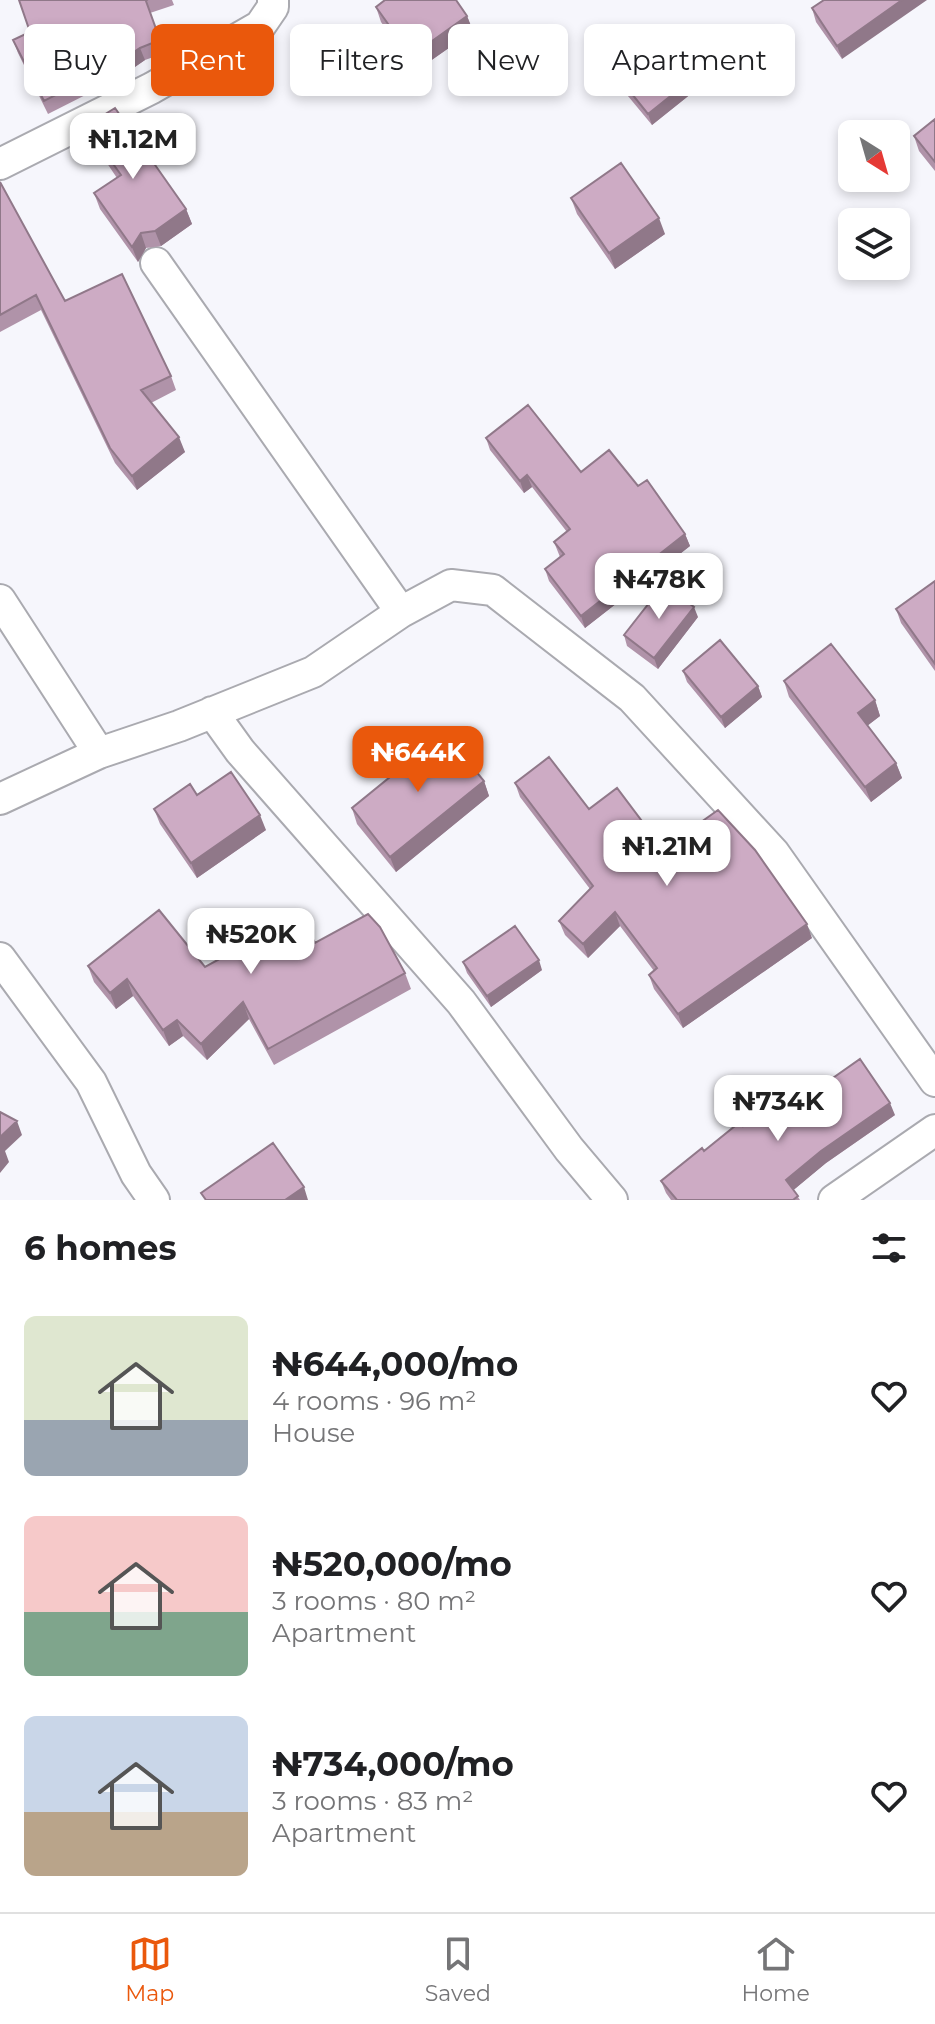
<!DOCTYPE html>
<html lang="en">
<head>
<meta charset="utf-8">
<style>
	body { margin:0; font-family:Montserrat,sans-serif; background:#f6f6f6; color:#202124; height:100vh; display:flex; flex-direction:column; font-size:30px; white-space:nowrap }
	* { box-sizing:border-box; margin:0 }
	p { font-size:26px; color:#757577 }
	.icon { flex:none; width:44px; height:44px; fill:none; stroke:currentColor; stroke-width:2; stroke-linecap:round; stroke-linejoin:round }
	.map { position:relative; height:1200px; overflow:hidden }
	.details { display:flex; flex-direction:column; background:#fff; flex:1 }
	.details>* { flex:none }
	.guide { position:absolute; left:24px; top:24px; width:888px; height:72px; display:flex; gap:16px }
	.needle { width:52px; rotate:143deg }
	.fabs { position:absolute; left:838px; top:120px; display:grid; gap:16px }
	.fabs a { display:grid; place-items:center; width:72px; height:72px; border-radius:12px; background:#fff; box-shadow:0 4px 12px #0003; font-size:40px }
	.price { position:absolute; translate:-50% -68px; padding:0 18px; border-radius:16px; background:#fff; color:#222; font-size:26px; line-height:52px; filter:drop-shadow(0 2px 4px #0008) }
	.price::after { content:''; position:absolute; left:50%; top:48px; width:24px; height:18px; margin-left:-12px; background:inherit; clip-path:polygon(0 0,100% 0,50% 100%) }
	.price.selected { background:#ea580c; color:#fff }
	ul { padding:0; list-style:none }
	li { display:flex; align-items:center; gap:24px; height:200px; padding:0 24px }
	li span { display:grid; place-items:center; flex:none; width:224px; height:160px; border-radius:12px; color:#555 }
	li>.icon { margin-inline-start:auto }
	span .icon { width:96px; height:96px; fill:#fffc; stroke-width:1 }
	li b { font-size:34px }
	h2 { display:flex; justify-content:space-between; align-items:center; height:96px; padding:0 24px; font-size:34px }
	.chip { padding:0 28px; border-radius:12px; background:#fff; box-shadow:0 4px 12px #0003; font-size:28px; line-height:72px }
	.chip.selected { background:#ea580c; color:#fff }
	.dock { display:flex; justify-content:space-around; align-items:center; height:112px; border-top:2px solid #e0e0e0; background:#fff; font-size:22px; color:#757577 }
	.dock a { display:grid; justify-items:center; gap:4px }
	.dock .selected { color:#ea580c }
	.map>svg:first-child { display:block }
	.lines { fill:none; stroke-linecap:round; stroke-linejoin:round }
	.minor-casing { stroke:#aaaab0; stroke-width:34 }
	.minor { stroke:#fff; stroke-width:30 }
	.wall { fill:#b093a9 }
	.shaded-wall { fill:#907889 }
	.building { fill:#cdabc4; stroke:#907889; stroke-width:2 }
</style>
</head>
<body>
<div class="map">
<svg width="935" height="1200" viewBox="0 0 935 1200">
	<rect width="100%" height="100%" fill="#f6f6fc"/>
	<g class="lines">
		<!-- minor casing -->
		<g class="minor-casing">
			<path id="minor" d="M0 164 152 88 260 26 273 7V0
				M156 263 401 612
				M0 600 99 753
				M212 712 240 751 461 1002 569 1149 612 1200
				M0 799 99 753 179 726 313 672 401 612 451 585 493 590 632 698 774 853 935 1081
				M0 958 91 1082 136 1174 154 1200
				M834 1200 935 1130"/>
		</g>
		<!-- minor -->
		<use href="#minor" class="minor"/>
	</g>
	<!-- wall -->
	<path class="wall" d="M19 0H172L174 5 150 13 165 53 145 60 119 78 48 114 18 53 13 40 30 32Z
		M824 0 842 59 816 22 812 8Z
		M376 7 467 16 473 31 416 71 381 22Z
		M615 73 702 85 652 125 618 84Z
		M935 119V171L919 151 914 136Z
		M86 126 186 209 192 224 161 246 146 248 138 262 100 209 94 193 117 178 92 141Z
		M0 182 65 301 171 376 176 390 151 403 185 452 137 490 115 463 41 310 0 332Z
		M571 198 665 234 615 269 577 214Z
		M486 438 581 472 638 486 685 534 690 546 585 628 549 581 545 569 560 557 554 542 567 532 532 487 524 493 490 450Z
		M935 581V671L901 623 896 609Z
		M698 617 658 669 627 646 624 635Z
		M683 671 758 686 762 697 725 728 687 682Z
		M784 681 875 700 880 716 867 726 896 763 902 778 871 802 789 697Z
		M398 766 484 781 489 796 396 872 357 824 352 808 399 769Z
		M515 783 589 809 663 849 812 938 683 1028 654 989 649 975 654 971 620 926 588 958 565 935 559 921 590 889 520 797Z
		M197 795 266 830 197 878 160 824 154 809Z
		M315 943 405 973 411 989 274 1065 249 1019 207 1060 183 1036 169 1046 133 996 116 1009 94 982 88 966 205 967Z
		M463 962 542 970 491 1007 467 973Z
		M895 1115 826 1163 793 1190 800 1200H671L666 1193 661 1181 743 1126 776 1118Z"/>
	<!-- shaded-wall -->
	<path class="shaded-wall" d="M902 0H927L842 59 837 46Z
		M467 16 473 31 416 71 411 56Z
		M140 48 145 60 119 78 115 65Z
		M698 74 702 85 652 125 648 114Z
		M186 209 192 224 161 246 155 231Z
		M659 218 665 234 615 269 609 253Z
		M141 233 146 248 138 262 132 247Z
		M179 437 185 452 137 490 132 476Z
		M527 475 532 487 524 493 520 481Z
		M685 534 690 546 585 628 581 616Z
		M694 607 698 617 658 669 654 658Z
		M758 686 762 697 725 728 721 717Z
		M875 700 880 716 863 729 858 713Z
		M896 763 902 778 871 802 865 787Z
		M484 781 489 796 396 872 390 857Z
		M260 815 266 830 197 878 191 863Z
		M615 912 620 926 588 958 583 944Z
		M807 924 812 938 683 1028 678 1014Z
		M539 960 542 970 491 1007 487 996Z
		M127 979 133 996 116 1009 110 993Z
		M243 1002 249 1019 207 1060 201 1044Z
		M177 1020 183 1036 169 1046 163 1030Z
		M890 1103 895 1115 826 1163 790 1193 786 1180 821 1151Z
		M17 1121 22 1135 5 1151 9 1162 0 1173V1137Z
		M304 1187 308 1200H285Z"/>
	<!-- building -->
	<path class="building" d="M19 0H147L146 1 160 40 140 48 115 65 44 101 13 40 30 32Z
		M385 0H456L467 16 411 56 376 7Z
		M824 0H902L837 46 812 8Z
		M665 32 698 74 648 114 615 73Z
		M115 108 186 209 155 231 141 233 132 247 94 193 121 175 86 126Z
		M935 119V162L914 136Z
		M621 163 659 218 609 253 571 198Z
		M0 182 65 301 122 274 171 376 141 390 179 437 132 476 110 448 36 295 0 315Z
		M528 405 581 472 609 450 638 486 647 480 685 534 581 616 545 569 564 554 554 542 570 529 527 475 520 481 486 438Z
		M935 581V664L896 609Z
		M664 584 694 607 654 658 624 635Z
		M720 640 758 686 721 717 683 671Z
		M831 644 875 700 858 713 896 763 865 787 784 681Z
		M442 730 484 781 390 857 352 808 401 768 398 766Z
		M549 757 589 809 617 788 663 849 718 810 755 850 807 924 678 1014 649 975 657 968 615 912 583 944 559 921 593 886 515 783Z
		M231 772 260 815 191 863 154 809 190 784 197 795Z
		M159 910 205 967 300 915 315 943 368 914 380 927 405 973 268 1049 243 1002 201 1044 177 1020 163 1030 127 979 110 993 88 966Z
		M515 926 539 960 487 996 463 962Z
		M860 1059 890 1103 821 1151 786 1180 798 1196 793 1200H677L661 1181 702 1148 704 1151 740 1122 743 1126 767 1107 776 1118Z
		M0 1112 17 1121 0 1137Z
		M273 1143 304 1187 285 1200H206L201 1193Z"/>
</svg>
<div class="fabs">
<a><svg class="needle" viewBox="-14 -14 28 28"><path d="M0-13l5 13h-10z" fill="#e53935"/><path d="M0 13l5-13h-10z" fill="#757577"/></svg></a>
<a><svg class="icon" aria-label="layers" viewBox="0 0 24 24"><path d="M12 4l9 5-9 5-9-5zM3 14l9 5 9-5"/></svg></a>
</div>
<b class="price" style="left:133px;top:181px">₦1.12M</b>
<b class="price" style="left:659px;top:621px">₦478K</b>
<b class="price selected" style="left:418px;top:794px">₦644K</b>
<b class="price" style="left:667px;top:888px">₦1.21M</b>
<b class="price" style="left:251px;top:976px">₦520K</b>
<b class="price" style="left:778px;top:1143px">₦734K</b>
<div class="guide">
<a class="chip">Buy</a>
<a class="chip selected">Rent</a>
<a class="chip">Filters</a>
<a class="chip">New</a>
<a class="chip">Apartment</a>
</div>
</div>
<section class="details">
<h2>6 homes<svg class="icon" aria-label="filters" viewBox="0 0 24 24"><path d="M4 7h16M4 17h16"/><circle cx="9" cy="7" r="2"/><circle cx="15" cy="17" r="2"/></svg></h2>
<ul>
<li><span style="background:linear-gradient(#dfe7d0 65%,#9aa5b1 0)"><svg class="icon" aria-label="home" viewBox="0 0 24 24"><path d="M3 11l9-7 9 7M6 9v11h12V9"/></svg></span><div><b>₦644,000/mo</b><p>4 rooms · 96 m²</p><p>House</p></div><svg class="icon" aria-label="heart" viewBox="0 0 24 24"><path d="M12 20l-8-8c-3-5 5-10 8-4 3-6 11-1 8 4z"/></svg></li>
<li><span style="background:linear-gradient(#f6c9c9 60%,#7fa58c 0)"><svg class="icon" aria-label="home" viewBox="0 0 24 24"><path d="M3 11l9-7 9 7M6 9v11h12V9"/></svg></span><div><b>₦520,000/mo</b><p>3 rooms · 80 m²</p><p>Apartment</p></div><svg class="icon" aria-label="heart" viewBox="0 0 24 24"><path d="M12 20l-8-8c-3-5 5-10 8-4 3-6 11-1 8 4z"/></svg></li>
<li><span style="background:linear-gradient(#c9d6e8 60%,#b9a48a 0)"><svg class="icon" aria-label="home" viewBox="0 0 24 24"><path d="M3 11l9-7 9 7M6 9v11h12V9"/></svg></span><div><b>₦734,000/mo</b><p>3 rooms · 83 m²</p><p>Apartment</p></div><svg class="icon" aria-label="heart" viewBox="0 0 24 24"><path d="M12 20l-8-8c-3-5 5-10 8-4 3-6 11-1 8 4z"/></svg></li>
</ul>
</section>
<nav class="dock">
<a class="selected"><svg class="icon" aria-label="map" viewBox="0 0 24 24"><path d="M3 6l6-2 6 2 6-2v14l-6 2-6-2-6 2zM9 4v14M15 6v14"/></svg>Map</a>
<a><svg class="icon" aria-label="saved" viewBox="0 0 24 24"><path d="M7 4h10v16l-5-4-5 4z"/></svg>Saved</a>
<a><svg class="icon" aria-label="home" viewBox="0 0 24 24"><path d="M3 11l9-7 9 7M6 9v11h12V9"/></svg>Home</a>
</nav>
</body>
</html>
